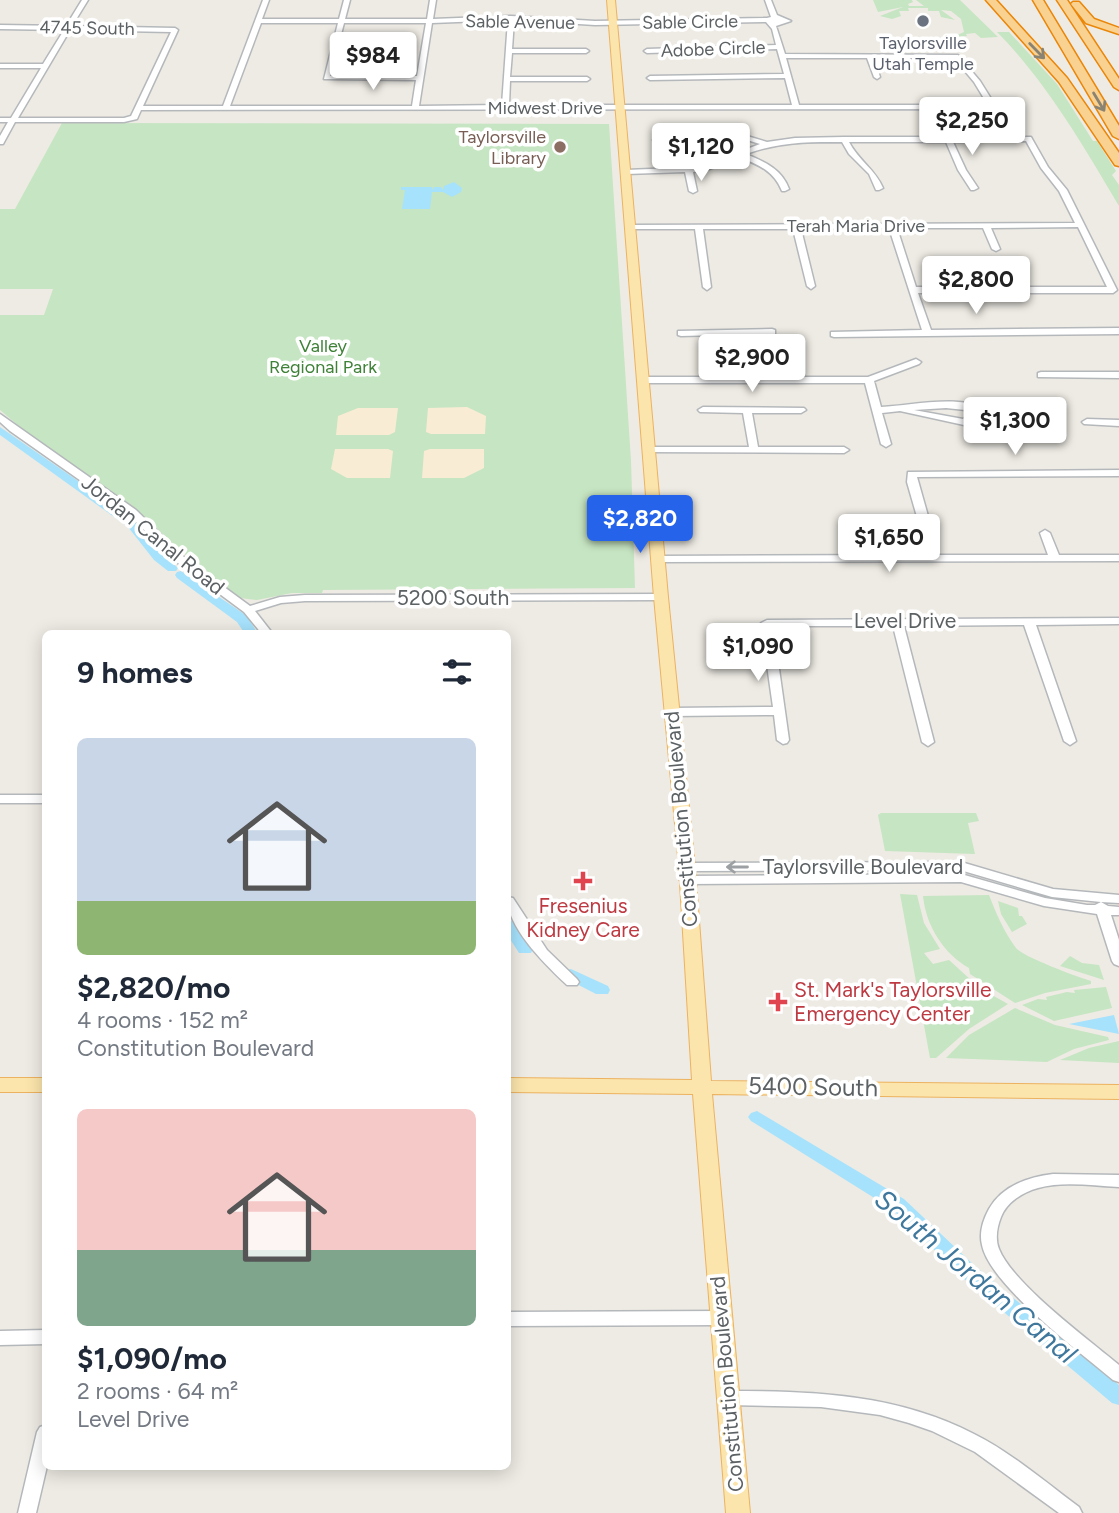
<!DOCTYPE html>
<html lang="en">
<head>
<meta charset="utf-8">
<style>
	body { margin:0; font-family:Figtree,sans-serif; background:#f2f2f3; color:#1f2937; height:100vh; display:flex; flex-direction:column; font-size:26px; white-space:nowrap }
	* { box-sizing:border-box; margin:0 }
	p { font-size:23px; color:#747a83 }
	.icon { flex:none; width:38px; height:38px; fill:none; stroke:currentColor; stroke-width:2; stroke-linecap:round; stroke-linejoin:round }
	.map { position:relative; flex:1; overflow:hidden }
	.panel { position:absolute; left:42px; top:630px; width:469px; height:840px; display:flex; flex-direction:column; background:#fff; border-radius:10px; box-shadow:0 4px 18px #0003 }
	.panel>* { flex:none }
	.price { position:absolute; translate:-50% -60px; padding:0 16px; border-radius:7px; background:#fff; color:#222; font-size:23px; line-height:46px; filter:drop-shadow(0 2px 4px #0008) }
	.price::after { content:''; position:absolute; left:50%; top:42px; width:21px; height:16px; margin-left:-10px; background:inherit; clip-path:polygon(0 0,100% 0,50% 100%) }
	.price.selected { background:#2563eb; color:#fff }
	ul { padding:0; list-style:none }
	li { display:grid; align-content:center; gap:14px; height:371px; padding:0 35px }
	li span { display:grid; place-items:center; height:217px; border-radius:10px; color:#555 }
	li>.icon { margin-inline-start:auto }
	span .icon { width:126px; height:126px; fill:#fffc; stroke-width:1 }
	li b { font-size:30px }
	h2 { display:flex; justify-content:space-between; align-items:center; height:84px; padding:0 35px; font-size:30px }
	.map>svg:first-child { display:block }
	.green { fill:#c6e5c2 }
	.sand { fill:#f9ecd5 }
	.water { fill:#a7e2fc }
	.lines { fill:none; stroke-linecap:round; stroke-linejoin:round }
	.canal { fill:#a7e2fc; fill-rule:evenodd }
	.minor-casing { stroke:#b5b8bb; stroke-width:3 }
	.major-casing { stroke:#ecb25f; stroke-width:2 }
	.highway-casing { stroke:#ea8608; stroke-width:3 }
	.minor { fill:#fff; fill-rule:evenodd }
	.major { fill:#fce5ac; fill-rule:evenodd }
	.highway { fill:#f9d191; fill-rule:evenodd }
	.oneway { stroke:#8b8372 }
	.oneway2 { stroke:#9da0a2 }
	.worship-dot { fill:#6b7280; stroke:#fff; stroke-width:2.5 }
	.education-dot { fill:#8d6e63; stroke:#fff; stroke-width:2.5 }
	.health-dot { fill:#e0444e; stroke:#fff; stroke-width:2.5 }
	.labels { text-anchor:middle; stroke-width:7; stroke-linejoin:round; paint-order:stroke }
	.far-street-label { font-size:18px; fill:#5c6164; stroke:#fff }
	.far-worship-label { font-size:18px; fill:#5b616d; stroke:#fff }
	.far-education-label { font-size:18px; fill:#785e54; stroke:#fff; text-anchor:end }
	.far-park-label { font-size:18px; fill:#3e8137; stroke:#fff }
	.street-label { font-size:21px; fill:#5c6164; stroke:#fff }
	.health-label { font-size:21px; fill:#be3a42; stroke:#fff }
	.near-street-label { font-size:24px; fill:#5c6164; stroke:#fff }
	.near-water-label { font-size:28px; font-style:italic; fill:#3f789c; stroke:#fff }
</style>
</head>
<body>
<div class="map">
<svg width="1119" height="1513" viewBox="0 0 1119 1513">
	<rect width="100%" height="100%" fill="#eeebe4"/>
	<!-- green -->
	<path class="green" d="M873 0H912L913 2 908 4 909 6H924L916 0H960L998 37 981 38 975 33 966 34 967 36 953 37 964 32 961 19 951 11 941 10 955 20 941 17 939 11H928V8H908L909 11H899L901 16 892 19 880 16 903 7 878 12Z
		M997 32H1009L1057 84 1093 141H1097L1116 171 1112 175 1119 185V206C1085 148 1045 80 997 32Z
		M62 123 609 124 631 461 635 588 323 590 322 593H292L257 600 240 598 191 560 138 511 20 427 0 410V315H44L53 289H0V209H15Z
		M881 813H976L979 821 968 823 975 854 885 851 878 815Z
		M900 894 917 895 924 923 940 949 924 953 933 964 949 960 971 980 958 988 970 997 983 990 1008 1004 969 1029 936 1058H930Z
		M989 895C996 913 1004 932 1016 948 1023 957 1078 977 1091 981V984L1045 993 1015 1003 970 974 969 968C944 954 926 926 923 896Z
		M998 901 1018 908 1019 916H1022L1027 924 1012 932 1001 914Z
		M1070 956 1082 963 1099 965 1104 980 1060 966Z
		M1106 987 1112 1008 1054 1021 1022 1005 1038 999 1047 1000 1046 997 1067 992 1075 993 1074 990Z
		M1015 1008 1055 1025 1108 1037 1109 1040 1074 1049 1047 1062 946 1058 969 1035Z
		M1119 1041V1063L1060 1060 1089 1048Z"/>
	<!-- sand -->
	<path class="sand" d="M467 407 486 416 485 434H431L426 432 428 408Z
		M358 408H398L395 432 389 435H336L338 416Z
		M335 449H388L393 451 390 478H347L331 469Z
		M430 449H484V468L464 478H422L424 451Z"/>
	<!-- water -->
	<path class="water" d="M454 182 462 188 461 192 452 197 443 192H432L430 209H402L405 190H401V187H432L433 190 434 187H441L443 190 444 186Z
		M1114 1015 1119 1034 1069 1024Z"/>
	<g class="lines">
		<!-- canal -->
		<path class="canal" d="M0 427 136 521 162 554 178 568 176 571H168L154 560 128 527 0 435Z
			M181 571 247 616 258 634H245L237 622 177 578 175 575 177 572Z
			M508 920 513 921 531 945 533 949 531 953H519L508 936Z
			M571 969 608 986 610 990 608 994H596L565 978 563 974 565 970Z
			M757 1111 904 1199 976 1267 1119 1385V1405L1112 1403 962 1277 892 1209 751 1121 748 1117 751 1113Z"/>
		<!-- minor casing -->
		<g class="minor-casing">
			<path id="minor" d="M82 0H88L72 26 175 28 178 30 143 106H223L263 0H269L262 19H339L344 0H350L345 19H427L430 0H436L433 19 511 16 595 21 767 18 771 17 765 0H771L777 15 791 21 776 26 785 54 958 55 980 81 1015 137H1031L1048 167 1067 190 1117 290 1113 293H918L931 330 1119 328V334L834 337 831 336V332L922 330 889 228 801 229 815 286 811 289 807 286 793 229H703L711 287 707 290 703 287 695 229H631L627 227 631 225 1075 223 1059 191 1041 168 1026 141 953 142 966 170 978 188 974 190H971L958 170 946 142H849C858 160 875 169 883 188L879 190H876L869 174 849 154 842 142C807 142 779 142 746 154 765 162 782 169 789 189L785 191H782C774 171 759 165 739 157L704 171 693 172 697 191 693 193 689 191 685 172 626 174 622 172 626 170 700 167 760 144 747 140 654 142 653 140 657 138 747 136 767 142 795 138 844 137H1008L991 109 141 110 137 119 124 122H15L3 144H0V136L8 122H0V118H11L41 68H0V64H43L64 30 0 29V25L66 26ZM508 20 502 105 419 106 432 23ZM514 20 595 25 766 22 772 29 776 45 647 49 644 51 647 53 777 49 784 74 650 76 647 78 650 80 785 78 792 105H509L510 81H587L590 79 587 77H510L512 53H586L589 51 586 49H512ZM261 23H338L324 79 416 80 412 106H230ZM344 23H426L417 76H330ZM70 30 171 32 131 116 124 118H18ZM786 58H867L874 77 877 79 880 77 874 58H954L974 82 988 105H799ZM1078 227 1107 287H916L897 228H983L992 249 996 251 1000 249 991 228Z
				M772 329 775 330V334L729 335 735 377H868L916 359 921 362 919 364 874 381 881 407C910 406 962 393 987 411L964 425 900 411 882 413 891 444 886 447 881 444 865 383H643L638 380 643 377H726L720 335 681 336 678 335V331ZM946 408 975 411 963 419 914 410Z
				M1041 372H1119V378L1038 377V373Z
				M703 407 804 408 806 410 801 413H752L758 447H844L849 450 844 453 646 452 644 450 649 447H749L743 413 700 412 698 410Z
				M0 414 136 510 186 559 250 606 280 597 305 595 661 594 666 597 661 600 305 601 281 603 255 611 273 634H262L244 612 178 563 128 514 10 431 0 422Z
				M1087 419 1119 420V426L1084 424 1082 422Z
				M1119 470V476L917 477 939 555H1048L1040 533 1045 530 1050 533 1059 555H1119V561L658 562 653 559 658 556 928 555 907 482 908 472Z
				M1119 618V624L1036 625 1076 741 1070 745 1064 741 1024 625 904 626 934 742 928 746 922 742 893 626H773L789 740 787 743 783 744 777 740 774 715 672 716 666 712 672 708 773 707 761 623 767 620Z
				M0 795H46V803H0Z
				M961 862 1053 889 1119 895V903L1101 902 1108 906 1119 907V915H1111L1119 940V966L1114 964 1112 961 1097 914 1044 906 961 882 687 884 680 880 687 876 961 874 1045 898 1087 905H1095L1101 902 1052 897 960 870 687 871 680 867 687 863Z
				M508 897 513 898 547 950 577 979 579 982 577 985H567C547 966 505 926 508 897Z
				M1053 1174 1119 1175V1187C1093 1186 1064 1181 1038 1188 1023 1192 1007 1202 1001 1217 997 1227 995 1239 999 1249 1013 1284 1088 1339 1119 1365V1382L1113 1380C1081 1353 990 1285 982 1245 979 1233 983 1220 989 1209 1002 1186 1028 1177 1053 1174Z
				M722 1311 728 1313 730 1318 728 1323 722 1325 508 1326V1312Z
				M46 1330V1344L0 1345V1331Z
				M728 1391C813 1391 897 1394 974 1434 1012 1453 1045 1482 1079 1507L1082 1513H1059L975 1452 932 1431 909 1423 880 1415 821 1407 728 1405 722 1403 719 1398 722 1393Z
				M46 1425 47 1466 36 1513H18L37 1432 40 1427Z"/>
		</g>
		<!-- major casing -->
		<g class="major-casing">
			<path id="major" d="M607 0H615L668 597 695 867 711 1081 1119 1085V1099L712 1094 750 1513H726L693 1094 508 1092V1078L692 1080 679 867 654 597Z
				M0 1078H46V1092H0Z"/>
		</g>
		<!-- highway casing -->
		<g class="highway-casing">
			<path id="highway" d="M986 0H996L1067 78 1119 153V166L1115 165 1059 82Z
				M1033 0H1043L1119 126V139L1113 136Z
				M1057 0H1067L1119 79V90L1114 87Z
				M1073 2H1079L1094 19 1119 28V34L1086 23 1071 4Z"/>
		</g>
		<!-- minor -->
		<use href="#minor" class="minor"/>
		<!-- major -->
		<use href="#major" class="major"/>
		<!-- highway -->
		<use href="#highway" class="highway"/>
	</g>
	<!-- one-way arrows -->
	<defs><path id="oneway-shaft" d="M-6 0H5M1.5-3L5.5 0L1.5 3" fill="none" stroke-width="1.6" stroke-linecap="round" stroke-linejoin="round" transform="scale(1.75)"/></defs>
	<g class="oneway">
		<use href="#oneway-shaft" transform="translate(1037 51) rotate(46)"/>
		<use href="#oneway-shaft" transform="translate(1099 102) rotate(59)"/>
	</g>
	<use class="oneway2" href="#oneway-shaft" transform="translate(737 867) rotate(180)"/>
	<!-- markers -->
	<circle class="worship-dot" cx="923" cy="21" r="7"/>
	<circle class="education-dot" cx="560" cy="147" r="7"/>
	<g class="health-dot">
		<path d="M579.5 870.5h7v7h7v7h-7v7h-7v-7h-7v-7h7z"/>
		<path d="M774.5 991.5h7v7h7v7h-7v7h-7v-7h-7v-7h7z"/>
	</g>
	<g class="labels">
		<!-- far-street labels -->
		<g class="far-street-label">
			<text transform="translate(520 22) rotate(1)" y="6">Sable Avenue</text>
			<text transform="translate(690 22) rotate(-1)" y="6">Sable Circle</text>
			<text transform="translate(87 28) rotate(1)" y="6">4745 South</text>
			<text transform="translate(713 49) rotate(-2)" y="6">Adobe Circle</text>
			<text x="545" y="114">Midwest Drive</text>
			<text x="856" y="232">Terah Maria Drive</text>
		</g>
		<!-- far-worship labels -->
		<g class="far-worship-label">
			<text x="923" y="49">Taylorsville<tspan x="923" dy="21">Utah Temple</tspan></text>
		</g>
		<!-- far-education labels -->
		<g class="far-education-label">
			<text x="546" y="143">Taylorsville<tspan x="546" dy="21">Library</tspan></text>
		</g>
		<!-- far-park labels -->
		<g class="far-park-label">
			<text x="323" y="352">Valley<tspan x="323" dy="21">Regional Park</tspan></text>
		</g>
		<!-- street labels -->
		<g class="street-label">
			<text transform="translate(153 535) rotate(39)" y="7">Jordan Canal Road</text>
			<text x="453" y="605">5200 South</text>
			<text x="905" y="628">Level Drive</text>
			<text transform="translate(681 819) rotate(-95)" y="7">Constitution Boulevard</text>
			<text x="863" y="874">Taylorsville Boulevard</text>
			<text transform="translate(727 1384) rotate(-95)" y="7">Constitution Boulevard</text>
		</g>
		<!-- health labels -->
		<g class="health-label">
			<text x="583" y="913">Fresenius<tspan x="583" dy="24">Kidney Care</tspan></text>
			<text x="794" y="997" text-anchor="start">St. Mark's Taylorsville<tspan x="794" dy="24">Emergency Center</tspan></text>
		</g>
		<!-- near-street labels -->
		<g class="near-street-label">
			<text transform="translate(813 1087) rotate(1)" y="8">5400 South</text>
		</g>
		<!-- near-water labels -->
		<g class="near-water-label">
			<text transform="translate(976 1276) rotate(40)" y="10">South Jordan Canal</text>
		</g>
	</g>
</svg>
<b class="price" style="left:373px;top:92px">$984</b>
<b class="price" style="left:972px;top:157px">$2,250</b>
<b class="price" style="left:701px;top:183px">$1,120</b>
<b class="price" style="left:976px;top:316px">$2,800</b>
<b class="price" style="left:752px;top:394px">$2,900</b>
<b class="price" style="left:1015px;top:457px">$1,300</b>
<b class="price selected" style="left:640px;top:555px">$2,820</b>
<b class="price" style="left:889px;top:574px">$1,650</b>
<b class="price" style="left:758px;top:683px">$1,090</b>
<section class="panel">
<h2>9 homes<svg class="icon" aria-label="filters" viewBox="0 0 24 24"><path d="M4 7h16M4 17h16"/><circle cx="9" cy="7" r="2"/><circle cx="15" cy="17" r="2"/></svg></h2>
<ul>
<li><span style="background:linear-gradient(#c9d6e8 75%,#8fb573 0)"><svg class="icon" aria-label="home" viewBox="0 0 24 24"><path d="M3 11l9-7 9 7M6 9v11h12V9"/></svg></span><div><b>$2,820/mo</b><p>4 rooms · 152 m²</p><p>Constitution Boulevard</p></div></li>
<li><span style="background:linear-gradient(#f6c9c9 65%,#7fa58c 0)"><svg class="icon" aria-label="home" viewBox="0 0 24 24"><path d="M3 11l9-7 9 7M6 9v11h12V9"/></svg></span><div><b>$1,090/mo</b><p>2 rooms · 64 m²</p><p>Level Drive</p></div></li>
</ul>
</section>
</div>
</body>
</html>
